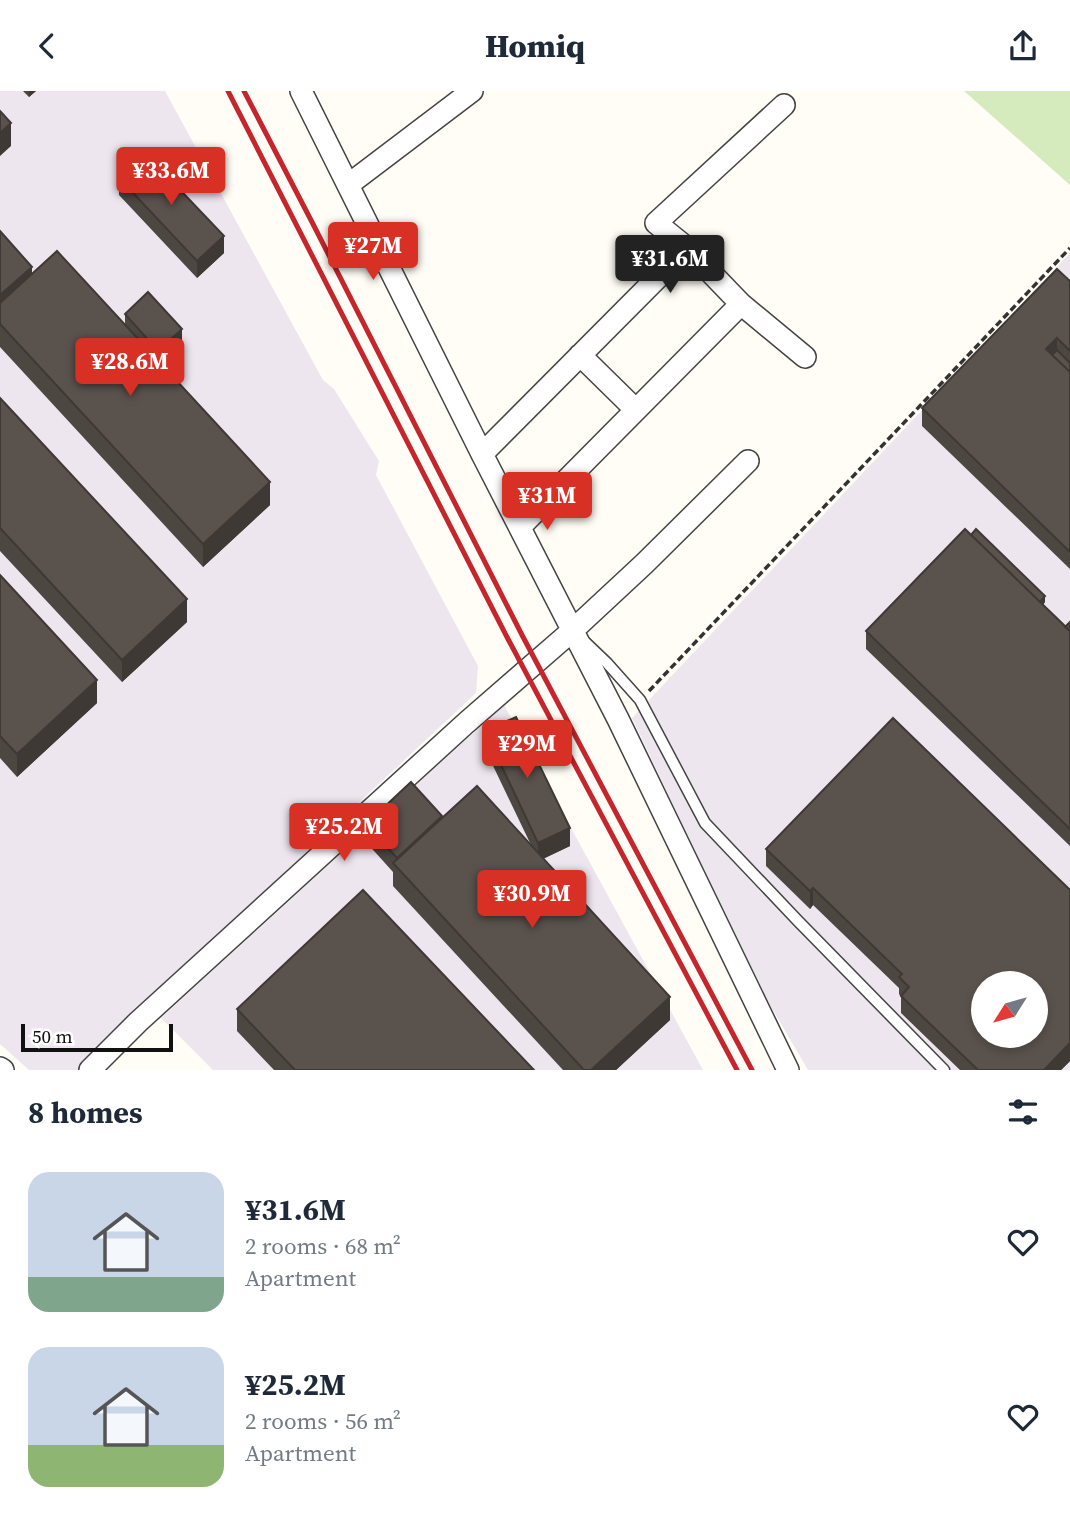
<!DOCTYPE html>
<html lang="en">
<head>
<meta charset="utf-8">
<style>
	body { margin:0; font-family:"Source Serif 4",serif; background:#f2f2f3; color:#1f2937; height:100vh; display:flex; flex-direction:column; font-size:26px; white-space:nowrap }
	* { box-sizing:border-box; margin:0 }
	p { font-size:23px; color:#747a83 }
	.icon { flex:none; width:38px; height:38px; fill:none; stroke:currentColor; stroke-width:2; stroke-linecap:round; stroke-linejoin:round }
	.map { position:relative; height:979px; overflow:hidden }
	.sheet { display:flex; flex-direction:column; background:#fff; flex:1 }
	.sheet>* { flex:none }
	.needle { width:46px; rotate:233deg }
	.fabs { position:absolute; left:971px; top:880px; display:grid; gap:14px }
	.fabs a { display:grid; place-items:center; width:77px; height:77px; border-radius:50%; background:#fff; box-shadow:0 4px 10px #0003; font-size:35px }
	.scale { position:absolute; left:21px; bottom:18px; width:152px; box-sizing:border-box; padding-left:7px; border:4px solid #111; border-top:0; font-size:19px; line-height:24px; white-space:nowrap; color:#111; -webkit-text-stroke:5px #fff; paint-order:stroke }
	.price { position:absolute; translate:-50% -60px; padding:0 16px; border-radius:7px; background:#d93025; color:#fff; font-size:23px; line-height:46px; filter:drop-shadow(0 2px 4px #0008) }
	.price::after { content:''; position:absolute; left:50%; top:42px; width:21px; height:16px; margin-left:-10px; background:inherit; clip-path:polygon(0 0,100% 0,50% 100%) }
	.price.on { background:#222; color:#fff }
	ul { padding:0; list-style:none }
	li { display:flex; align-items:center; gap:21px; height:175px; padding:0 28px }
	li span { display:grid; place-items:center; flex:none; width:196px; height:140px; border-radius:21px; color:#555 }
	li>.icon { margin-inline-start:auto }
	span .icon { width:84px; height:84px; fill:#fffc; stroke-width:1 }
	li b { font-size:30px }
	h2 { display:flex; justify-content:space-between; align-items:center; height:84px; padding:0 28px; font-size:30px }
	header { display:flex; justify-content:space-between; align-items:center; height:91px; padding:0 28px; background:#fff; font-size:32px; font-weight:800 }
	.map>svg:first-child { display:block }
	.industrial { fill:#eee6ef; fill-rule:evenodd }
	.green { fill:#d5ebbd }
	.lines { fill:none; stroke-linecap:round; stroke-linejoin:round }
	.service-casing { stroke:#444; stroke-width:13 }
	.minor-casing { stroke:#444; stroke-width:24 }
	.path { stroke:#333; stroke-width:3.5; stroke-dasharray:7 3.5; stroke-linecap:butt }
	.service { stroke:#fff; stroke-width:10 }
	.minor { stroke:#fff; stroke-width:21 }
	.rail { stroke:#c4262e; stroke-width:5 }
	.wall { fill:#4d4742 }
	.shaded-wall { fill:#3f3936 }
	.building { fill:#5a524d; stroke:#3f3936; stroke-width:2; fill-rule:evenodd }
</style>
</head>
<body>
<header><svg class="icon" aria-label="back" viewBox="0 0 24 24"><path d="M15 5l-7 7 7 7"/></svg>Homiq<svg class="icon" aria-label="share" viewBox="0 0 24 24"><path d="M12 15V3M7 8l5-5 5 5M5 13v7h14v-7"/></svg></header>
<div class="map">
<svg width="1070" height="979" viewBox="0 0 1070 979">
	<rect width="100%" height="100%" fill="#fffdf5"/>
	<!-- industrial -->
	<path class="industrial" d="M0 0H165L323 289 334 298 379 370 376 384 478 575 476 602 120 935 78 979H29L0 953Z
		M1070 162V979H808L759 895 632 627ZM984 892H1036V945H984Z
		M504 614 703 979H213L161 927Z"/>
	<!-- green -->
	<path class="green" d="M964 0H1070V94Z"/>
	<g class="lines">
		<!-- service casing -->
		<g class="service-casing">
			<path id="service" d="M585 551 607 572 640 609 705 732 798 830 944 979"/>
		</g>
		<!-- minor casing -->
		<g class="minor-casing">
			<path id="minor" d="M301 0 482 363 618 628 788 979
				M348 94 472 0
				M687 157 741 213 805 266
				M580 264 636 319
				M482 363 687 157 656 132 784 14
				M520 436 741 213
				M0 977 3 979
				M90 979 138 931 466 632 573 539 644 473 748 370"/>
		</g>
		<!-- path -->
		<path class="path" d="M649 600 1070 157"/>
		<!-- service -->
		<use href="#service" class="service"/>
		<!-- minor -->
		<use href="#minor" class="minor"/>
		<!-- rail -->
		<path class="rail" d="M228 0 508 548 737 979
			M244 0 313 133 522 544 752 979"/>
	</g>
	<!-- wall -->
	<path class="wall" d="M23 0H36L29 6Z
		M119 87 224 162 197 187 119 104Z
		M0 140 32 183 125 233V223L182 250 159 270 270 414 203 476 0 256Z
		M1070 190V478L922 335V317Z
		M0 307 187 531 122 591 0 460Z
		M971 444 1045 511 1043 514 1065 536 1070 531V755L866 558V540Z
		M0 484 97 612 17 686 0 667Z
		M485 640 570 755 543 768 670 929 616 979H563L393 795V781L366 751V733L442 727 531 754 485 658Z
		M766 758 1070 799V970L1061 979H960L901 922V906L899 903V897L813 814 810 818 766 775Z
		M237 918 534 979H274L237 940Z"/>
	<!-- shaded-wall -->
	<path class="shaded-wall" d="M29 0H36L29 6Z
		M11 32V55L0 65V42Z
		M224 145V162L197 187V170Z
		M32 176V198L0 227V204Z
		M182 238V250L158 272V260Z
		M1057 247V265L1046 275V258Z
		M270 391V414L203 476V453Z
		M1045 505V511L1034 523V517Z
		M187 508V531L122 591V569Z
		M97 589V612L17 686V663Z
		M442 725V742L397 775V767Z
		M570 737V755L538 770V752Z
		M813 797V814L810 818V800Z
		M670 906V929L616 979H591Z
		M1070 952V970L1061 979H1044Z"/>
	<!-- building -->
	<path class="building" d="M0 20 11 32 0 42Z
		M145 62 224 145 197 170 119 87Z
		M0 140 32 176 0 204Z
		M57 160 270 391 203 453 0 233V212Z
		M1057 178 1070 190V260L1057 247 1046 258 1070 281V461L922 317Z
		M148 201 182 238 158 260 125 223Z
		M1057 259 1070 272V281L1052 264Z
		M0 307 187 508 122 569 0 437Z
		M965 438 1070 540V738L866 540Z
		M976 438 1045 505 1040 511 971 444Z
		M0 484 97 589 17 663 0 645Z
		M1070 531V540L1065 536Z
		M516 626 570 737 538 752 485 640Z
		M893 627 1070 799V952L1044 979H978L901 905 909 896 899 886 902 883 813 797 810 800 766 758ZM984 892H1036V945H984Z
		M411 691 442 725 397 767 366 733Z
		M477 695 670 906 591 979H584L393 772Z
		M363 799 534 979H295L237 918Z"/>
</svg>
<div class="fabs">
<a><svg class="needle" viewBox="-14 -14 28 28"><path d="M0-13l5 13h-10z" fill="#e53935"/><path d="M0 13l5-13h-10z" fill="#747a83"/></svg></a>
</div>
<div class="scale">50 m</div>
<b class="price" style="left:171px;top:116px">¥33.6M</b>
<b class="price" style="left:373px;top:191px">¥27M</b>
<b class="price on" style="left:670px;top:204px">¥31.6M</b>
<b class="price" style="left:130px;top:307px">¥28.6M</b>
<b class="price" style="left:547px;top:441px">¥31M</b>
<b class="price" style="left:527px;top:689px">¥29M</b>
<b class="price" style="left:344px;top:772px">¥25.2M</b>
<b class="price" style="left:532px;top:839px">¥30.9M</b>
</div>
<section class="sheet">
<h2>8 homes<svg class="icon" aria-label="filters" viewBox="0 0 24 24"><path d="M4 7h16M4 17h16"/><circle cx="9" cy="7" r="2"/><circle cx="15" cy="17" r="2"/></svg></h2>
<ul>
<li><span style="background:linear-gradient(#c9d6e8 75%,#7fa58c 0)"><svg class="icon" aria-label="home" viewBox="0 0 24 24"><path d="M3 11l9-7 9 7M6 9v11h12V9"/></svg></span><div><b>¥31.6M</b><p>2 rooms · 68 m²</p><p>Apartment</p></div><svg class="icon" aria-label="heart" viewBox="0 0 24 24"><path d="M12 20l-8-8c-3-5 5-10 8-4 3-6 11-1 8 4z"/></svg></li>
<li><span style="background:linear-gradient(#c9d6e8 70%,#8fb573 0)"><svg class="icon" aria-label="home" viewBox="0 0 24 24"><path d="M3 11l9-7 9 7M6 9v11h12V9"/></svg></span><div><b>¥25.2M</b><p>2 rooms · 56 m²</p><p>Apartment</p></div><svg class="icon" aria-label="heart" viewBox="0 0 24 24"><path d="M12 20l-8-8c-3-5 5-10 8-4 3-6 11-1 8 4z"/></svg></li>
</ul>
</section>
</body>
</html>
